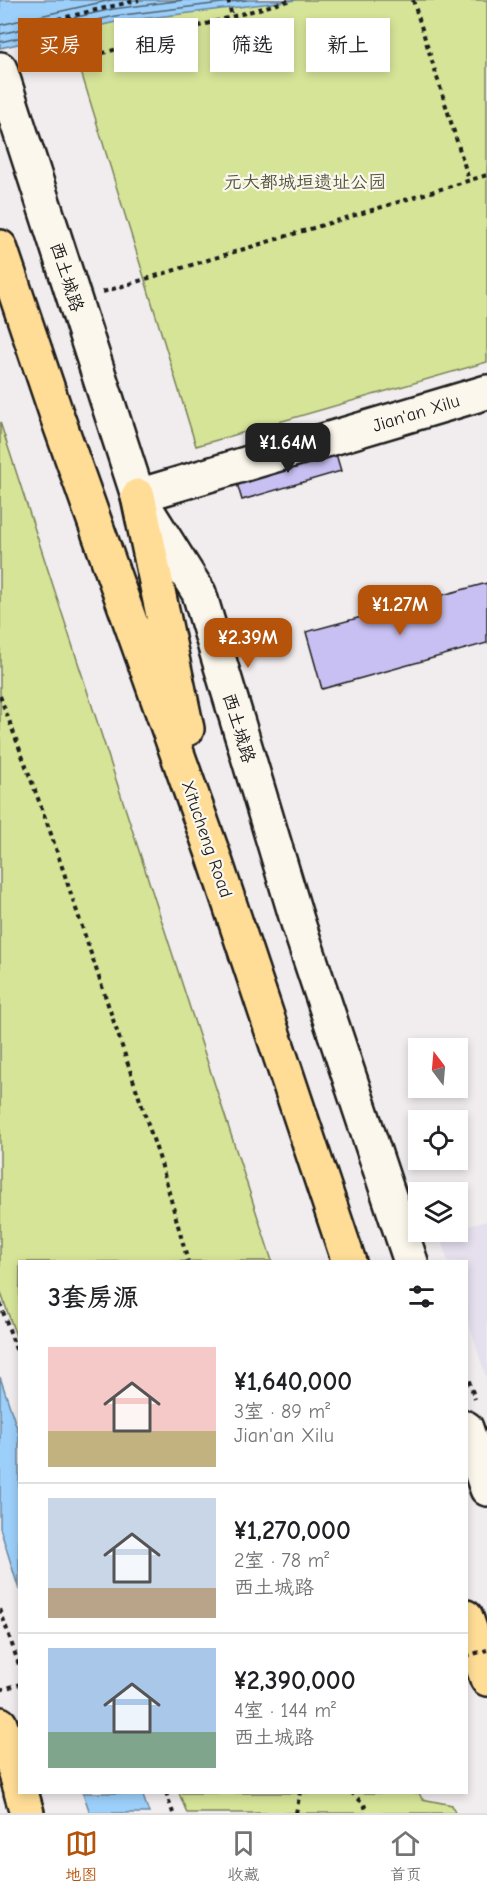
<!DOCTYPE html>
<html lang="zh">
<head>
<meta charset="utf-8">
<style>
	body { margin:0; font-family:"Comic Neue","LXGW WenKai TC",sans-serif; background:#f6f6f6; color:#202124; height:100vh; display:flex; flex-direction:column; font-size:22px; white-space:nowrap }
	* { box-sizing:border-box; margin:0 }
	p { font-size:20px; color:#757577 }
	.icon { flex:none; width:33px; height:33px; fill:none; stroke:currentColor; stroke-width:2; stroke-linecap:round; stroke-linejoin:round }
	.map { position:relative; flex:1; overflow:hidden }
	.side { position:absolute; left:18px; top:1260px; width:450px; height:534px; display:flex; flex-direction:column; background:#fff; border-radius:0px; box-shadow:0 3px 9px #0003 }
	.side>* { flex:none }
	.top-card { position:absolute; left:18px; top:18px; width:452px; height:54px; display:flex; gap:12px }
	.needle { width:39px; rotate:344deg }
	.fabs { position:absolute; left:408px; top:1038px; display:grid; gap:12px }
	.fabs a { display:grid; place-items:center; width:60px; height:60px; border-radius:0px; background:#fff; box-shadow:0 3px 9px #0003; font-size:30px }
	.price { position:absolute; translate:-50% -51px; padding:0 14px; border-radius:12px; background:#b45309; color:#fff; font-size:20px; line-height:39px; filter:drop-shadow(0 2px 3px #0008) }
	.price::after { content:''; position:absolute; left:50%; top:36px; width:18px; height:14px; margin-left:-9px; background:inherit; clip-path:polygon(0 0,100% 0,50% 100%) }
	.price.selected { background:#222; color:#fff }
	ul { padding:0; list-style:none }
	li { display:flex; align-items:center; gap:18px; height:150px; padding:0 30px }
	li+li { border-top:2px solid #e0e0e0 }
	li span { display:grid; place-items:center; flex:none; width:168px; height:120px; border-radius:0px; color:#555 }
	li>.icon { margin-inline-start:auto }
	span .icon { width:72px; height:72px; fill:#fffc; stroke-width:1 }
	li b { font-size:26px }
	h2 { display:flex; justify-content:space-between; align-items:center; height:72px; padding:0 30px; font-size:26px }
	.pill { padding:0 21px; border-radius:0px; background:#fff; box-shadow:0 3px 9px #0003; font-size:21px; line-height:54px }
	.pill.selected { background:#b45309; color:#fff }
	.tab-bar { display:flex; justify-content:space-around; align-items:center; height:84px; border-top:2px solid #e0e0e0; background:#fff; font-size:16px; color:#757577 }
	.tab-bar a { display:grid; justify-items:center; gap:3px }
	.tab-bar .selected { color:#b45309 }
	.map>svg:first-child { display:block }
	.built { fill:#e5dfee }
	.green { fill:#d6e498; stroke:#79805a; stroke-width:1.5 }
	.water { fill:#9ccff9; stroke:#6987a1; stroke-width:1.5 }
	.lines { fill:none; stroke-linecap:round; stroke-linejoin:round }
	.shore { stroke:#4f6474; stroke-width:1.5 }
	.building { fill:#c8c0f2; stroke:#1c1c1c; stroke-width:1.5 }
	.street-casing { stroke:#1c1c1c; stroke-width:38 }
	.secondary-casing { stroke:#1c1c1c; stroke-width:38 }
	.highway-casing { stroke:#1c1c1c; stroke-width:38 }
	.path { stroke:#1c1c1c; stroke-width:4; stroke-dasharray:4.5 4.5; stroke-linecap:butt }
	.street { stroke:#fbf7ec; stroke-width:33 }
	.secondary { stroke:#fbf7ec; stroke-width:33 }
	.highway { stroke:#ffdd96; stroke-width:33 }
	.path-bridge { stroke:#1c1c1c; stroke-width:4; stroke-dasharray:4.5 4.5; stroke-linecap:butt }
	.labels { text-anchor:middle; stroke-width:4.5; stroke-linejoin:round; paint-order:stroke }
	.park-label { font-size:18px; fill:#545841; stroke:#fbf7ec }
	.street-label { font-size:18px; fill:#1c1c1c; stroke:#fbf7ec }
</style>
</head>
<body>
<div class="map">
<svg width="487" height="1813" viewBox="0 0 487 1813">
	<rect width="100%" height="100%" fill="#f1eced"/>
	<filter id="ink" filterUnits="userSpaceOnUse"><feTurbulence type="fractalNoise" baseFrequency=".0167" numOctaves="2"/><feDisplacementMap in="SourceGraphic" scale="12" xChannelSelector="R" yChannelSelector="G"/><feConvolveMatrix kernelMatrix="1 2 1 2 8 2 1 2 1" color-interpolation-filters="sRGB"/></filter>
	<g filter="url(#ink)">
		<!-- built -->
		<path class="built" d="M487 1221V1380L467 1317 466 1262 448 1261 439 1234 458 1232V1229Z"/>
		<!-- green -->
		<path class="green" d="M59 0H487V362L196 446Z
			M0 422 272 1261 20 1262 19 1345 0 1290Z
			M179 1793H419L422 1799 452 1805 455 1813H187Z"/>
		<!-- water -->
		<path class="water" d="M0 0H296L116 22 0 48Z
			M0 1377 19 1434V1590L0 1528Z
			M83 1793H142L149 1813H90Z"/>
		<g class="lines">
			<!-- shore -->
			<path class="shore" d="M0 25 111 0
				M0 34 113 9 184 0
				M0 42 115 16 246 0"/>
		</g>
		<!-- building -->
		<path class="building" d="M334 447 341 471 242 500 235 477Z
			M487 583V643L322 689 306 632Z"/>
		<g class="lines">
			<!-- street casing -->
			<g class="street-casing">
				<path id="street" d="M138 496 487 392"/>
			</g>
			<!-- secondary casing -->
			<g class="secondary-casing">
				<path id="secondary" d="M0 69 138 496 199 593 298 923 411 1262
					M466 1428 487 1489"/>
			</g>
			<!-- highway casing -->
			<g class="highway-casing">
				<path id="highway" d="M0 247 58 419 213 854 349 1262
					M138 496 187 729
					M466 1617 487 1679
					M0 1724 20 1787
					M21 1792 27 1813"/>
			</g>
			<!-- path -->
			<path class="path" d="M228 0 232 17
				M413 0 469 180
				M49 21 139 0
				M50 68 291 0
				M103 292 487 175
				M0 696 50 831 161 1163 188 1262
				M0 1303 20 1361
				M466 1372 475 1399
				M0 1609 20 1668
				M0 1690 20 1684
				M166 1792 173 1813
				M351 1792 364 1804 367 1813
				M296 1813 300 1792"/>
			<!-- street -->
			<use href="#street" class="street"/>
			<!-- secondary -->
			<use href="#secondary" class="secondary"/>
			<!-- highway -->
			<use href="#highway" class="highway"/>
			<!-- path-bridge -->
			<path class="path-bridge" d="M466 1656 487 1650"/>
		</g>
	</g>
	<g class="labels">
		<!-- park labels -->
		<g class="park-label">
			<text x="305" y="188">元大都城垣遗址公园</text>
		</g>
		<!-- street labels -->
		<g class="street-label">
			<text transform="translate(67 277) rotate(72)" y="6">西土城路</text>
			<text transform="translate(416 413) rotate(-17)" y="6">Jian'an Xilu</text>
			<text transform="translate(239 728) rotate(73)" y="6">西土城路</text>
			<text transform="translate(207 839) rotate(71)" y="6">Xitucheng Road</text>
		</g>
	</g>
</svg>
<div class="fabs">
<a><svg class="needle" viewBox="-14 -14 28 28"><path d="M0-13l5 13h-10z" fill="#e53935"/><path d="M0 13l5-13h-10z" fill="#757577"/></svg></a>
<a><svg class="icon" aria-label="locate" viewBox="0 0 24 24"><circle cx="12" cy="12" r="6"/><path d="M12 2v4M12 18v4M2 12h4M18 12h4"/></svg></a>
<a><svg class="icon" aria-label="layers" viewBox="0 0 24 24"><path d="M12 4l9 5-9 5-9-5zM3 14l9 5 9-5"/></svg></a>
</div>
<b class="price selected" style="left:288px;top:474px">¥1.64M</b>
<b class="price" style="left:400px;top:636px">¥1.27M</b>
<b class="price" style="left:248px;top:669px">¥2.39M</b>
<div class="top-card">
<a class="pill selected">买房</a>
<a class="pill">租房</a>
<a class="pill">筛选</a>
<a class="pill">新上</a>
</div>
<section class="side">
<h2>3套房源<svg class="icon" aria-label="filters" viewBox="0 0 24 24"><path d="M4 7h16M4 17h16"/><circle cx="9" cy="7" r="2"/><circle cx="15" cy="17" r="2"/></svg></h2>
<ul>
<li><span style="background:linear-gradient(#f6c9c9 70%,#c2b280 0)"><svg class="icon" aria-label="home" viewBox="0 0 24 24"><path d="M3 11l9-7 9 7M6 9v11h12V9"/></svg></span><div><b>¥1,640,000</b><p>3室 · 89 m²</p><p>Jian'an Xilu</p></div></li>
<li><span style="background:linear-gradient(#c9d6e8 75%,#b9a48a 0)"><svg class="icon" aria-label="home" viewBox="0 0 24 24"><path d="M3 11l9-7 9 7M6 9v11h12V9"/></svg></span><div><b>¥1,270,000</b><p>2室 · 78 m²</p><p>西土城路</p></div></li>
<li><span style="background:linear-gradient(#a9c7e8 70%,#7fa58c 0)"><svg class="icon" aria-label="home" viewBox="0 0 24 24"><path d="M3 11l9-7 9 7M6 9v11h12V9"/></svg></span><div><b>¥2,390,000</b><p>4室 · 144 m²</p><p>西土城路</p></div></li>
</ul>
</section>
</div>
<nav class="tab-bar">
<a class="selected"><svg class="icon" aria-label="map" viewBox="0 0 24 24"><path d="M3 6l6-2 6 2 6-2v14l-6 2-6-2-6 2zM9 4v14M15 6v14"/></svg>地图</a>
<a><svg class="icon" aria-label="saved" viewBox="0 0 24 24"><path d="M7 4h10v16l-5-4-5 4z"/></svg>收藏</a>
<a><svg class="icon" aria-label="home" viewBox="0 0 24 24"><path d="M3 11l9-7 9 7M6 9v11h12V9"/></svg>首页</a>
</nav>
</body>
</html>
